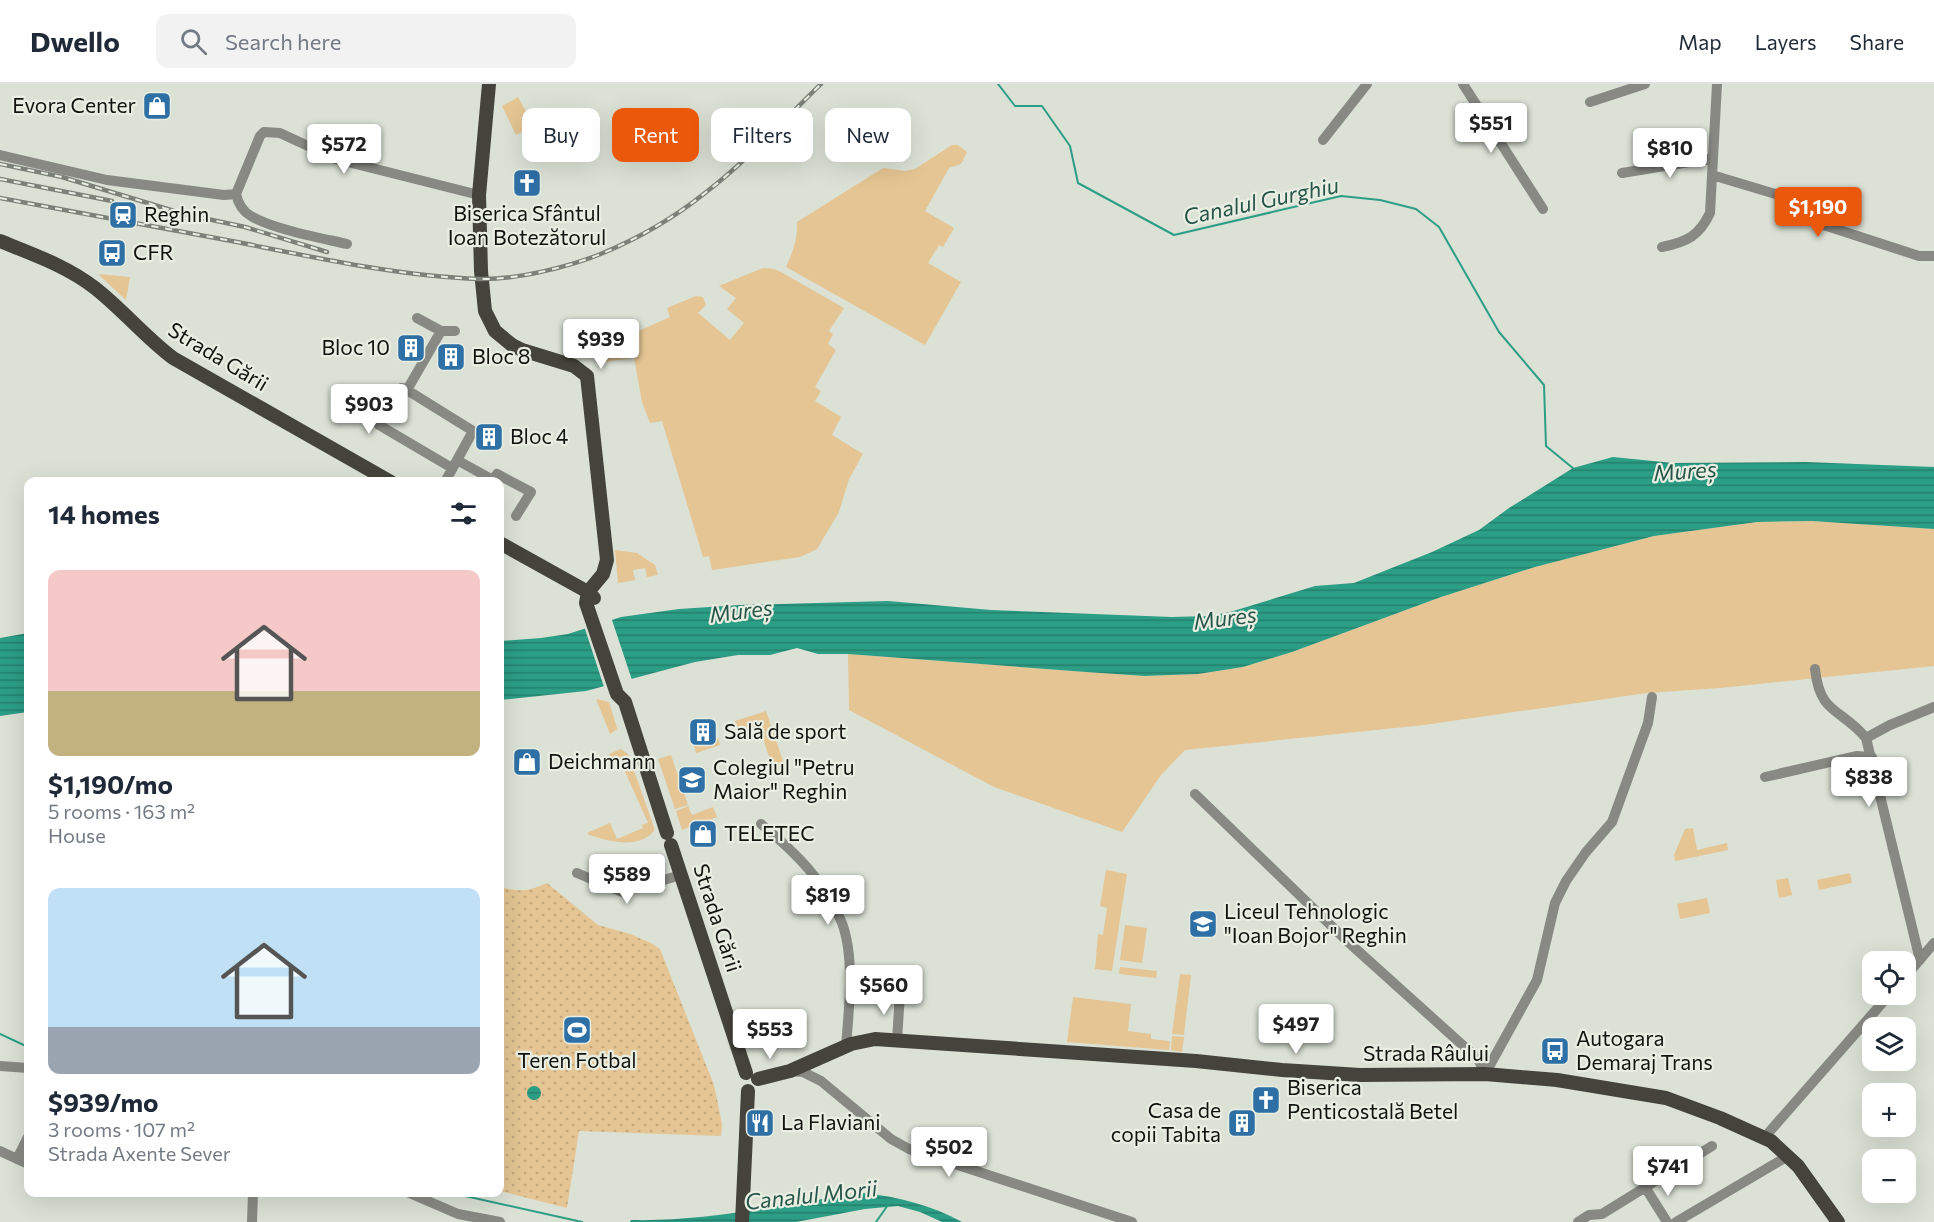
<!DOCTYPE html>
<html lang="en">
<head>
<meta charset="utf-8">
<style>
	body { margin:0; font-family:Commissioner,sans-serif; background:#f2f2f3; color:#1f2937; height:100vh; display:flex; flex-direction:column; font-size:22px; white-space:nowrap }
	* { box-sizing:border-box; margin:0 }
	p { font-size:20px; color:#747a83 }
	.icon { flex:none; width:33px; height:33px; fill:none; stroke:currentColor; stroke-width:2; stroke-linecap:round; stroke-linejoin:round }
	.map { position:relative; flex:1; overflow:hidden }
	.panel { position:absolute; left:24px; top:393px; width:480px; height:720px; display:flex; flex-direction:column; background:#fff; border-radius:12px; box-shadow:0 6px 24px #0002 }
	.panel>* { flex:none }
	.top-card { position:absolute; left:522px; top:24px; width:570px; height:54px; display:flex; gap:12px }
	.buttons { position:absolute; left:1862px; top:867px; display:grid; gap:12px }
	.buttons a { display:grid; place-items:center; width:54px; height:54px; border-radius:12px; background:#fff; box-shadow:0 6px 24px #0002; font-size:30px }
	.price { position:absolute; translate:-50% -51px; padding:0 14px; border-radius:6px; background:#fff; color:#222; font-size:20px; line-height:39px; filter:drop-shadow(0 2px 3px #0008) }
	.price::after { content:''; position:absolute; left:50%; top:36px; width:18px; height:14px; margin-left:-9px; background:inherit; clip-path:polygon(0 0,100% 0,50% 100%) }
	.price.active { background:#ea580c; color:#fff }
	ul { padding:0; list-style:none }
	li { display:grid; align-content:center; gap:12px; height:318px; padding:0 24px }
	li span { display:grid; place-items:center; height:186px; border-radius:12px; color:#555 }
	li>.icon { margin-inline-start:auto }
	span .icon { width:108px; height:108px; fill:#fffc; stroke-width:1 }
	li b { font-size:26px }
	h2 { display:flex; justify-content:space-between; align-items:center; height:72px; padding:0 24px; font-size:26px }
	.pill { padding:0 21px; border-radius:12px; background:#fff; box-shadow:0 6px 24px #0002; font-size:21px; line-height:54px }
	.pill.active { background:#ea580c; color:#fff }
	header { display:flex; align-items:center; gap:36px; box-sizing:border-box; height:84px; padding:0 30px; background:#fff; border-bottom:2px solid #e0e1e3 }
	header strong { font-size:28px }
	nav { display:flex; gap:33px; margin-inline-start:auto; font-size:21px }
	.search { width:420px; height:54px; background:#f2f2f3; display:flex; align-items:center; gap:15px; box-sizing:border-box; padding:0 21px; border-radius:12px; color:#747a83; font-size:22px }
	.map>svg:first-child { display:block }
	.green { fill:#e4c593 }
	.park { fill:url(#park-dots) }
	.water { fill:url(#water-rules) }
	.pier { fill:#dbe1d5 }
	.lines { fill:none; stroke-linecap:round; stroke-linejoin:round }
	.stream { stroke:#2c9e86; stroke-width:2 }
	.minor { stroke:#898984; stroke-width:10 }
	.major { stroke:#45443c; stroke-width:14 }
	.rail-casing { stroke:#7c8078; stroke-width:4.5 }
	.rail { stroke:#e9eee2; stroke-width:2; stroke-dasharray:7; stroke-linecap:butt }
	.labels { text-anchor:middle; stroke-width:4.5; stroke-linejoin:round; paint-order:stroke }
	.poi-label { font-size:21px; fill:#12130f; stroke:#e9eee2; text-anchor:start }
	.street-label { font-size:21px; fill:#12130f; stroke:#e9eee2 }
	.water-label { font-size:22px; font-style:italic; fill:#275549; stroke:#e9eee2 }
</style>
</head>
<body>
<header>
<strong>Dwello</strong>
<div class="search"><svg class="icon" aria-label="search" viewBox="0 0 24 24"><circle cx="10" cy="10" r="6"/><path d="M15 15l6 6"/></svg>Search here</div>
<nav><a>Map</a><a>Layers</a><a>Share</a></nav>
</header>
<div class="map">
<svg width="1934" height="1138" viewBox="0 0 1934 1138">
	<defs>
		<pattern id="park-dots" width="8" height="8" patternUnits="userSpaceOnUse" patternTransform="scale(1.5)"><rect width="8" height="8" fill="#e4c593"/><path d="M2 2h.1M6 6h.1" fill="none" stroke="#c3a87e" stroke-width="1.8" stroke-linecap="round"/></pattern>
		<pattern id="water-rules" width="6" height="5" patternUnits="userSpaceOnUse" patternTransform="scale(1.5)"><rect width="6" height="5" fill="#2c9e86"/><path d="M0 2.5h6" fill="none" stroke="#24806c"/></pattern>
	</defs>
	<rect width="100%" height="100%" fill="#dbe1d5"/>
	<!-- green -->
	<path class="green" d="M518 13 534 42 516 51 502 22Z
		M952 61H958L967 68 961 80 949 84 925 127 954 144 943 163 939 161 928 179 961 198 925 261 786 183C793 168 798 154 797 138L883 84 905 87 915 85Z
		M763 184 774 185 781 188 844 224 829 247 833 250 828 260 836 266 815 303 821 307 815 317 841 333 832 351 863 370 849 395 839 428 817 465 800 473 712 486 709 472 703 473 662 337 650 339 642 318 634 274 596 279C600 265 604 253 618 246L623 254 670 233 667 224 696 212 703 213 706 221 698 229 730 256 744 239 727 225 736 214 719 202Z
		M98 190 130 193 126 216Z
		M1812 437 1934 445V582L1720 604 1647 609 1424 641 1185 666 1161 691 1122 748 994 703 849 626 848 570 1086 588 1145 592 1198 590 1243 583 1292 568 1441 513 1535 483 1654 452 1757 438Z
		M615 466 637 469 655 481 658 491 647 493 645 484 633 486 635 496 618 499Z
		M596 615 609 618 617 644 616 646 610 650Z
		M766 627 785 683 774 687 761 649 741 655 735 637Z
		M718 654 720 661 696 669 694 662Z
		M621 665 628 670 654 743V747C637 766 609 757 589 751L587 749 610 739 617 755 643 744 642 741 648 739 619 674 612 677 609 670Z
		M671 671 688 721 675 725 658 675Z
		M688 722 692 731 713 723 717 733 682 746 676 727Z
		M1693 744 1697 766 1727 759 1728 766 1675 777 1674 771 1685 745Z
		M1106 786 1127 790 1112 887 1095 885 1098 850 1103 851 1107 824 1100 822Z
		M1850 789 1852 799 1819 806 1817 796Z
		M1788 794 1792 811 1779 814 1776 796Z
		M1707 814 1710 829 1680 835 1677 820Z
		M1125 841 1147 844 1142 879 1120 876Z
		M1120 883 1157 887 1156 894 1119 890Z
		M1180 890 1191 891 1184 951 1172 950Z
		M1073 913 1131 920 1128 947 1151 950V955L1170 957 1169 966 1067 958Z
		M1172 952 1184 953 1182 968 1171 966Z"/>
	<!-- park -->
	<path class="park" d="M547 799 598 841 630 850 651 859 660 865 714 1001 722 1040 721 1052 579 1047 567 1124 500 1107V803C520 808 527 808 547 799Z"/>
	<!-- water -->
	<path class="water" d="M1613 373 1673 379 1806 378 1934 383V445L1812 437 1757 438 1654 452 1535 483 1441 513 1292 568 1243 583 1198 590 1145 592 1086 588 848 570H818L797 564 770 571H738L695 578 586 607 500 616V557L541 554 568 550 621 533 679 525 740 521 888 517 991 526 1172 533 1209 532 1230 528 1315 502 1354 499 1432 468 1479 446 1509 424 1573 384Z
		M28 549V628L0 632V554Z
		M527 1009a7 7 0 1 1 14 0a7 7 0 1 1-14 0Z
		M864 1109C899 1113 931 1121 962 1138H942L920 1128 898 1122 865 1125 796 1138H630L631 1136C709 1138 787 1119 864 1109Z"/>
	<!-- pier -->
	<path class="pier" d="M611 533 633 599 605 606 584 542Z"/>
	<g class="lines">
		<!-- stream -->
		<path class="stream" d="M998 0 1015 22H1042L1070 62 1078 99 1174 151 1341 112 1380 116 1416 125 1439 143 1499 248 1544 301 1546 362 1574 385
			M0 950 28 963
			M447 1108 582 1138
			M876 1138 888 1121"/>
		<!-- minor -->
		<path class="minor" d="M1463 0 1543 125
			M1590 18 1645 0
			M1323 56 1367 0
			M0 71 107 96 224 111 236 110
			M1622 89 1713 74
			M1712 91 1782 112 1796 132 1919 172H1934
			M347 160C321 154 272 145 251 132 242 127 238 119 236 110L260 52 264 48 280 49 336 75 479 111
			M1662 163C1687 158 1699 152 1710 129L1717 0
			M417 234 441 247 407 306 473 347 445 398
			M441 247H455
			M407 306 402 304 379 341 452 384
			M457 376 493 396 497 390 531 408 516 432
			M1815 585C1820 631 1840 623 1866 654L1920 876
			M1866 654 1890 641 1934 623
			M1765 693 1856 672 1872 673
			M1195 710 1347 857 1478 975 1485 990
			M761 740C794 767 826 798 842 839 855 874 849 925 846 962
			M577 789 622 808 681 791
			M1905 893 1934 859
			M897 956 900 910
			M0 982 28 984
			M791 987 803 988 821 997 891 1055 909 1065 1132 1138
			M1485 990 1537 896 1555 819 1566 797 1586 768 1612 738 1648 639 1652 613
			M1764 1054 1890 910
			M0 1067 28 1080
			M17 1075 28 1053
			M1645 1103 1667 1138
			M407 1108 458 1130 500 1138
			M252 1138 253 1108
			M1578 1138 1589 1131 1602 1130 1712 1062
			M1676 1138 1788 1072"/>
		<!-- major -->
		<path class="major" d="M489 0 479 111 481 187 485 227 495 247 512 261 522 266 574 282 587 292 607 476 603 490 588 508
			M0 157C32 170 67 182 95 204 123 226 145 253 173 274L391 398
			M500 459 588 508 594 514
			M588 508 586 519 617 610 625 618 667 749
			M671 761 746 989
			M758 995 790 987 851 960 875 955 1196 977 1282 986 1360 991 1485 990 1557 996 1666 1014 1720 1034 1771 1057 1798 1082 1838 1138
			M742 1138 748 1007"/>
		<!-- rail casing -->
		<g class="rail-casing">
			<path id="rail" d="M0 80 62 93 184 130 245 143 327 168
				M0 95 112 117
				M0 114C79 129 158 143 237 158 317 174 398 192 479 195 515 196 570 183 603 169 639 154 675 133 705 109 747 77 783 37 821 0"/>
		</g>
		<!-- rail -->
		<use href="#rail" class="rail"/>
	</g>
	<!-- icons -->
	<defs>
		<g id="shop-square" transform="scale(1.5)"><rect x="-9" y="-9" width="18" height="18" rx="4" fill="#2e6fa5" stroke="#e9eee2"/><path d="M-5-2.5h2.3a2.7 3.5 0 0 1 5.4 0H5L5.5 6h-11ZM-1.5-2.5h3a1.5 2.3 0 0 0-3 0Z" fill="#fff"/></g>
		<g id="church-square" transform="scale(1.5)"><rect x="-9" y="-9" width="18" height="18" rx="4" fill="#2e6fa5" stroke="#e9eee2"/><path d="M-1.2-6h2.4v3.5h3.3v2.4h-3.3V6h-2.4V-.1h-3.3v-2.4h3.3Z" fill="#fff"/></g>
		<g id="station-square" transform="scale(1.5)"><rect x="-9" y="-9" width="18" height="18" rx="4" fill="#2e6fa5" stroke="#e9eee2"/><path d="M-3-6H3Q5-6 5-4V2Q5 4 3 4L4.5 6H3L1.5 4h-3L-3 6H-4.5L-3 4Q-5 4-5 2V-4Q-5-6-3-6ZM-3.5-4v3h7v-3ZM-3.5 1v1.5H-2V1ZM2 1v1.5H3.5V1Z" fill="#fff"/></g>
		<g id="bus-square" transform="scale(1.5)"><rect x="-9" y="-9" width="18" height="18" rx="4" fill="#2e6fa5" stroke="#e9eee2"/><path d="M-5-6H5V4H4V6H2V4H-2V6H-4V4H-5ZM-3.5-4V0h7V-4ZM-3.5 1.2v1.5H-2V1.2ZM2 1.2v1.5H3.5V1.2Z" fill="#fff"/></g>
		<g id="building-square" transform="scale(1.5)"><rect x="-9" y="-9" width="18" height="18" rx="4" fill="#2e6fa5" stroke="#e9eee2"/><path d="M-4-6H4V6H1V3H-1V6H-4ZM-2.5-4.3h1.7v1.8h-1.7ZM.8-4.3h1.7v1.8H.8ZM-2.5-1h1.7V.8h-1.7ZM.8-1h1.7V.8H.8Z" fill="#fff"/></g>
		<g id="school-square" transform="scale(1.5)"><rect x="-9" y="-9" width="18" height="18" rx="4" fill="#2e6fa5" stroke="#e9eee2"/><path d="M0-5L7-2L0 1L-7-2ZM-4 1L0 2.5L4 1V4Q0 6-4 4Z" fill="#fff"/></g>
		<g id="stadium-square" transform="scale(1.5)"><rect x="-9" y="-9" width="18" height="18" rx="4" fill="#2e6fa5" stroke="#e9eee2"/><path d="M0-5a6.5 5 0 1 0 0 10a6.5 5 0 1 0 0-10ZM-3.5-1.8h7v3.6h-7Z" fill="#fff"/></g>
		<g id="restaurant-square" transform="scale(1.5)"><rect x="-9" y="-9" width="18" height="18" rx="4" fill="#2e6fa5" stroke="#e9eee2"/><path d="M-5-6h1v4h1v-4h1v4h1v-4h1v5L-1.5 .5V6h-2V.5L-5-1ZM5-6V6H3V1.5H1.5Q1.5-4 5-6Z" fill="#fff"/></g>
	</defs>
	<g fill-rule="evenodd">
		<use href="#shop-square" x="157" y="22"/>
		<use href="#church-square" x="527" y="99"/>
		<use href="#station-square" x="123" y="131"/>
		<use href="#bus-square" x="112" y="169"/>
		<use href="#building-square" x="411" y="264"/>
		<use href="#building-square" x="451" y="273"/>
		<use href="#building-square" x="489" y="353"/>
		<use href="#building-square" x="703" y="648"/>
		<use href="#shop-square" x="527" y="678"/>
		<use href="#school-square" x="692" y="696"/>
		<use href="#shop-square" x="703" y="750"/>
		<use href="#school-square" x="1203" y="840"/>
		<use href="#stadium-square" x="577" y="946"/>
		<use href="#bus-square" x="1555" y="967"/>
		<use href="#church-square" x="1266" y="1016"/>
		<use href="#restaurant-square" x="760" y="1039"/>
		<use href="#building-square" x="1242" y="1039"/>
	</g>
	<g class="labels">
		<!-- poi labels -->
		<g class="poi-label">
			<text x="136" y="29" text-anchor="end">Evora Center</text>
			<text x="527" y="137" text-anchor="middle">Biserica Sfântul<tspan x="527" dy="24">Ioan Botezătorul</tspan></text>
			<text x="144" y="138">Reghin</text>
			<text x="133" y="176">CFR</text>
			<text x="390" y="271" text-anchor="end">Bloc 10</text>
			<text x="472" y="280">Bloc 8</text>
			<text x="510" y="360">Bloc 4</text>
			<text x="724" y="655">Sală de sport</text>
			<text x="548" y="685">Deichmann</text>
			<text x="713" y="691">Colegiul "Petru<tspan x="713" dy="24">Maior" Reghin</tspan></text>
			<text x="724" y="757">TELETEC</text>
			<text x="1224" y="835">Liceul Tehnologic<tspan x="1224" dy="24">"Ioan Bojor" Reghin</tspan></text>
			<text x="1576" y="962">Autogara<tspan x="1576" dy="24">Demaraj Trans</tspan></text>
			<text x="577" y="984" text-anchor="middle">Teren Fotbal</text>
			<text x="1287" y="1011">Biserica<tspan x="1287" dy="24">Penticostală Betel</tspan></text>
			<text x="1221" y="1034" text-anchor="end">Casa de<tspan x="1221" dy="24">copii Tabita</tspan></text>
			<text x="781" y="1046">La Flaviani</text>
		</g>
		<!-- street labels -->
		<g class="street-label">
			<text transform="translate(218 273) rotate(31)" y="7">Strada Gării</text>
			<text transform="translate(717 834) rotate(72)" y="7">Strada Gării</text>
			<text x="1426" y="977">Strada Râului</text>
		</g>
		<!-- water labels -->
		<g class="water-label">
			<text transform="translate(1261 117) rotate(-12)" y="8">Canalul Gurghiu</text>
			<text transform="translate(1685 387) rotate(-4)" y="8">Mureș</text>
			<text transform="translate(741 527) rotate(-7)" y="8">Mureș</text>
			<text transform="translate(1225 534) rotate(-7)" y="8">Mureș</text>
			<text transform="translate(811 1111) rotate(-6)" y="8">Canalul Morii</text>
		</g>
	</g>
</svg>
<div class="buttons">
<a><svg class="icon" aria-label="locate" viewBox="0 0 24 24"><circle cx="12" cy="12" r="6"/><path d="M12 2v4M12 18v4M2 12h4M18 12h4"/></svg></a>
<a><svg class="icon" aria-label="layers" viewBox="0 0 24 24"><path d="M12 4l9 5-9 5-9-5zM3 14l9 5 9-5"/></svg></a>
<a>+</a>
<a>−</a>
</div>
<b class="price" style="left:1491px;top:70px">$551</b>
<b class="price" style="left:344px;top:91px">$572</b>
<b class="price" style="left:1670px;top:95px">$810</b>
<b class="price active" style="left:1818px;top:154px">$1,190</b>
<b class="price" style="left:601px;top:286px">$939</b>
<b class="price" style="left:369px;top:351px">$903</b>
<b class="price" style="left:1869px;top:724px">$838</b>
<b class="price" style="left:627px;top:821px">$589</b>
<b class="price" style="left:828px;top:842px">$819</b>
<b class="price" style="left:884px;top:932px">$560</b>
<b class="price" style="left:1296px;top:971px">$497</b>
<b class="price" style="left:770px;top:976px">$553</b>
<b class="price" style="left:949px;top:1094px">$502</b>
<b class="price" style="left:1668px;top:1113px">$741</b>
<div class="top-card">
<a class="pill">Buy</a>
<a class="pill active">Rent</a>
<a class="pill">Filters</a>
<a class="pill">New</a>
</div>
<section class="panel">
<h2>14 homes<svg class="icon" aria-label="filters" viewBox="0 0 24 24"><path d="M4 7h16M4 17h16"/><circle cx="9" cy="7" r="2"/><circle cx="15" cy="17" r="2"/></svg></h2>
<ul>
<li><span style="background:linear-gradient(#f6c9c9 65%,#c2b280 0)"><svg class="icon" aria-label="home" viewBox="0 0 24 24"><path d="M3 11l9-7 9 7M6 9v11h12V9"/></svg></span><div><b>$1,190/mo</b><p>5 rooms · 163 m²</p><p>House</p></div></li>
<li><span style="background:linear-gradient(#bfe0f5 75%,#9aa5b1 0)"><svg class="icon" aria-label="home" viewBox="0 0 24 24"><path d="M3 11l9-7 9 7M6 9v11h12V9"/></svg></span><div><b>$939/mo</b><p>3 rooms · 107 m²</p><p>Strada Axente Sever</p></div></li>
</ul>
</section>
</div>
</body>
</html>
